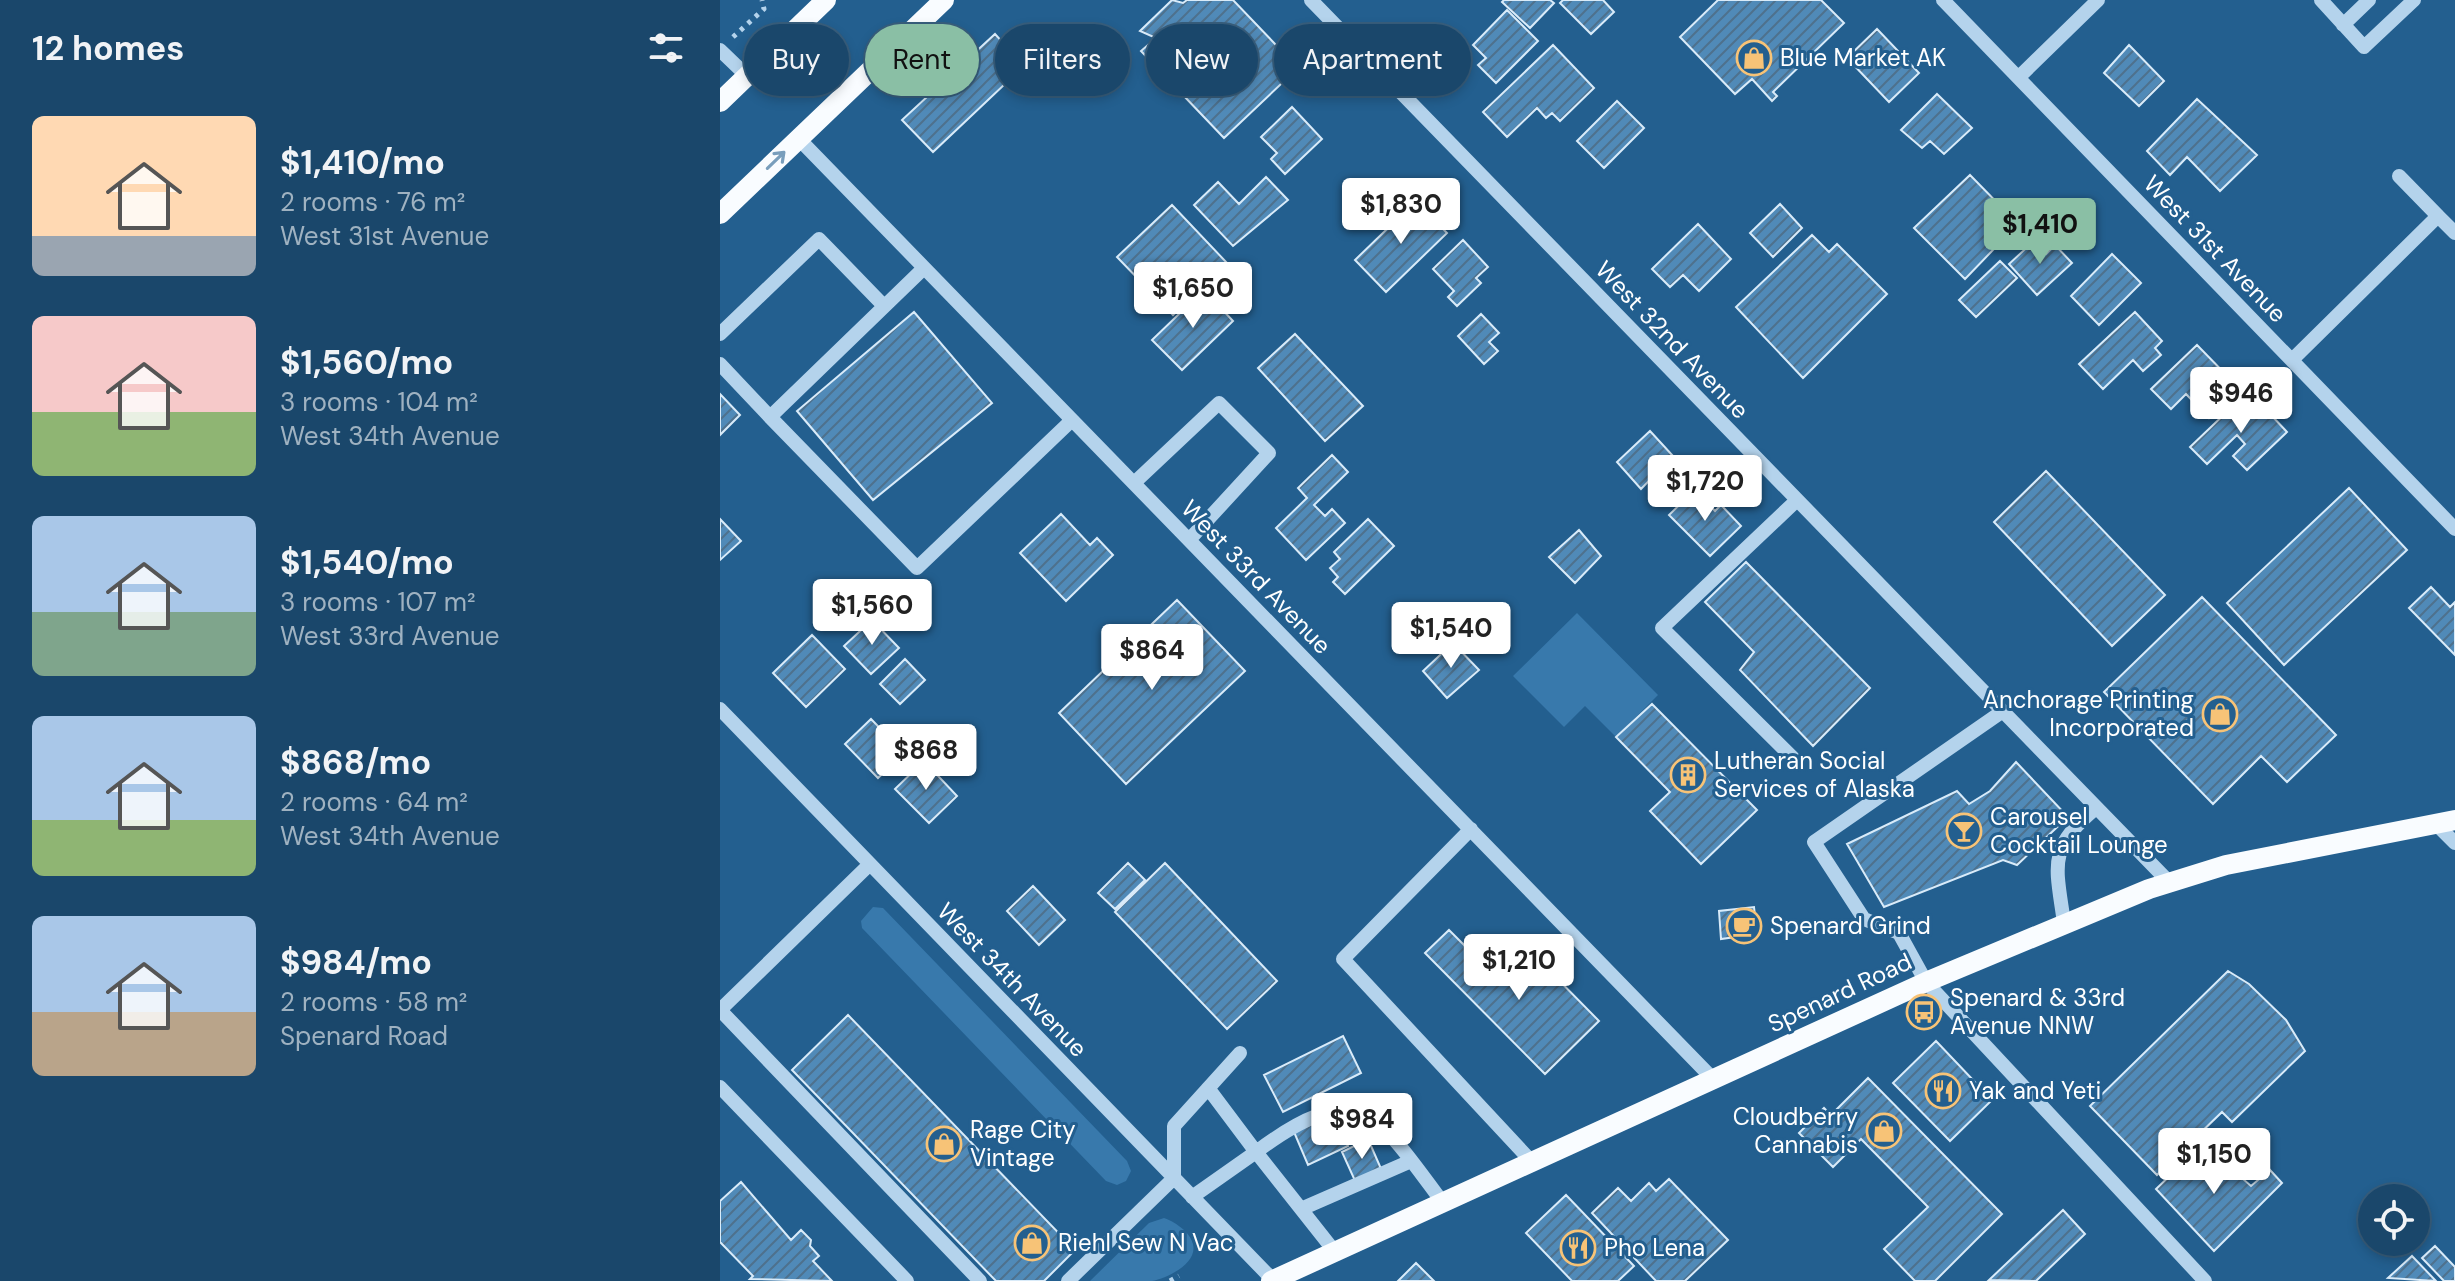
<!DOCTYPE html>
<html lang="en">
<head>
<meta charset="utf-8">
<style>
	body { margin:0; font-family:"DM Sans",sans-serif; background:#275173; color:#f1f3f6; height:100vh; display:flex; flex-direction:column; font-size:30px; white-space:nowrap }
	* { box-sizing:border-box; margin:0 }
	p { font-size:26px; color:#9fb2c1 }
	.icon { flex:none; width:44px; height:44px; fill:none; stroke:currentColor; stroke-width:2; stroke-linecap:round; stroke-linejoin:round }
	.map { position:relative; flex:1; overflow:hidden }
	.side { display:flex; flex-direction:column; background:#1a476b; width:720px }
	.side>* { flex:none }
	.banner { position:absolute; left:24px; top:24px; width:760px; height:72px; display:flex; gap:16px }
	.buttons { position:absolute; left:1638px; top:1184px; display:grid; gap:16px }
	.buttons a { display:grid; place-items:center; width:72px; height:72px; border-radius:50%; background:#1a476b; box-shadow:0 4px 12px #0003,0 0 0 2px #385f7e; font-size:40px }
	.price { position:absolute; translate:-50% -68px; padding:0 18px; border-radius:8px; background:#fff; color:#222; font-size:26px; line-height:52px; filter:drop-shadow(0 2px 4px #0008) }
	.price::after { content:''; position:absolute; left:50%; top:48px; width:24px; height:18px; margin-left:-12px; background:inherit; clip-path:polygon(0 0,100% 0,50% 100%) }
	.price.current { background:#8abfa5; color:#111 }
	ul { padding:0; list-style:none }
	li { display:flex; align-items:center; gap:24px; height:200px; padding:0 32px }
	li span { display:grid; place-items:center; flex:none; width:224px; height:160px; border-radius:12px; color:#555 }
	li>.icon { margin-inline-start:auto }
	span .icon { width:96px; height:96px; fill:#fffc; stroke-width:1 }
	li b { font-size:34px }
	h2 { display:flex; justify-content:space-between; align-items:center; height:96px; padding:0 32px; font-size:34px }
	.pill { padding:0 28px; border-radius:36px; background:#1a476b; box-shadow:0 4px 12px #0003,0 0 0 2px #385f7e; font-size:28px; line-height:72px }
	.pill.current { background:#8abfa5; color:#111 }
	main { display:flex; flex:1; min-height:0 }
	.map>svg:first-child { display:block }
	.green { fill:#3879ac }
	.building { fill:url(#building-hatch); stroke:#d9ebf9; stroke-width:2 }
	.lines { fill:none; stroke-linecap:round; stroke-linejoin:round }
	.path { stroke:#b4d3ec; stroke-width:5; stroke-dasharray:4 6; stroke-linecap:butt }
	.minor { stroke:#b4d3ec; stroke-width:14 }
	.major { stroke:#f9fcff; stroke-width:20 }
	.oneway { stroke:#799ebc }
	.labels { text-anchor:middle; stroke-width:6; stroke-linejoin:round; paint-order:stroke }
	.poi-label { font-size:24px; fill:#fff; stroke:#235f8f; text-anchor:start }
	.street-label { font-size:24px; fill:#fff; stroke:#235f8f }
</style>
</head>
<body>
<main>
<section class="side">
<h2>12 homes<svg class="icon" aria-label="filters" viewBox="0 0 24 24"><path d="M4 7h16M4 17h16"/><circle cx="9" cy="7" r="2"/><circle cx="15" cy="17" r="2"/></svg></h2>
<ul>
<li><span style="background:linear-gradient(#ffd9b3 75%,#9aa5b1 0)"><svg class="icon" aria-label="home" viewBox="0 0 24 24"><path d="M3 11l9-7 9 7M6 9v11h12V9"/></svg></span><div><b>$1,410/mo</b><p>2 rooms · 76 m²</p><p>West 31st Avenue</p></div></li>
<li><span style="background:linear-gradient(#f6c9c9 60%,#8fb573 0)"><svg class="icon" aria-label="home" viewBox="0 0 24 24"><path d="M3 11l9-7 9 7M6 9v11h12V9"/></svg></span><div><b>$1,560/mo</b><p>3 rooms · 104 m²</p><p>West 34th Avenue</p></div></li>
<li><span style="background:linear-gradient(#a9c7e8 60%,#7fa58c 0)"><svg class="icon" aria-label="home" viewBox="0 0 24 24"><path d="M3 11l9-7 9 7M6 9v11h12V9"/></svg></span><div><b>$1,540/mo</b><p>3 rooms · 107 m²</p><p>West 33rd Avenue</p></div></li>
<li><span style="background:linear-gradient(#a9c7e8 65%,#8fb573 0)"><svg class="icon" aria-label="home" viewBox="0 0 24 24"><path d="M3 11l9-7 9 7M6 9v11h12V9"/></svg></span><div><b>$868/mo</b><p>2 rooms · 64 m²</p><p>West 34th Avenue</p></div></li>
<li><span style="background:linear-gradient(#a9c7e8 60%,#b9a48a 0)"><svg class="icon" aria-label="home" viewBox="0 0 24 24"><path d="M3 11l9-7 9 7M6 9v11h12V9"/></svg></span><div><b>$984/mo</b><p>2 rooms · 58 m²</p><p>Spenard Road</p></div></li>
</ul>
</section>
<div class="map">
<svg width="1735" height="1281" viewBox="0 0 1735 1281">
	<defs>
		<pattern id="building-hatch" width="6" height="6" patternUnits="userSpaceOnUse" patternTransform="scale(2)"><rect width="6" height="6" fill="#508ab8"/><path d="M-1 1l2-2M0 6l6-6M5 7l2-2" fill="none" stroke="#4e718d"/></pattern>
	</defs>
	<rect width="100%" height="100%" fill="#235f8f"/>
	<!-- green -->
	<path class="green" d="M857 613 938 695 896 737 865 706 844 727 793 676Z
		M153 907 163 908 407 1161 411 1171 406 1181 397 1185 386 1181 142 928 141 921Z
		M444 1218C454 1221 468 1231 472 1241 481 1262 448 1278 432 1281 413 1281 390 1281 370 1281L429 1223Z"/>
	<!-- building -->
	<path class="building" d="M452 0 463 3 467 0H513L578 68 504 138 421 51 436 38 420 31Z
		M784 0H830L834 3 810 28 782 2Z
		M843 0H883L894 12 871 34 840 3Z
		M998 0H1101L1124 23 1053 92 1057 96 1052 101 1032 79 1015 94 960 37Z
		M787 10 818 41 776 83 758 65 766 58 753 45Z
		M1157 29 1199 73 1169 102 1127 58Z
		M275 34 304 66 213 152 182 120Z
		M833 45 874 88 840 121 832 113 826 118 817 108 787 137 763 112Z
		M1409 45 1444 81 1419 106 1384 73Z
		M1217 94 1252 128 1224 154 1210 141 1202 148 1181 130Z
		M1477 99 1537 155 1500 191 1467 157 1450 175 1427 151Z
		M897 101 924 128 884 168 857 141Z
		M572 107 602 139 565 174 551 159 557 153 541 137Z
		M1250 175 1298 224 1245 279 1194 228Z
		M546 177 568 200 513 246 474 205 498 182 519 204Z
		M696 201 727 233 666 292 635 260Z
		M1060 204 1082 228 1053 257 1030 233Z
		M452 205 507 263 453 315 397 257Z
		M978 224 1011 259 979 291 963 275 950 287 932 269Z
		M1092 235 1109 252 1117 244 1167 294 1083 378 1016 307Z
		M743 240 768 267 756 278 761 283 737 306 728 297 734 291 713 269Z
		M1314 241 1326 254 1335 245 1352 263 1317 295 1289 264Z
		M1392 254 1421 283 1379 325 1351 296Z
		M1280 261 1297 278 1256 317 1239 300Z
		M484 290 513 321 462 370 432 340Z
		M194 312 272 403 153 500 77 411Z
		M1415 312 1442 341 1435 348 1441 355 1423 371 1413 360 1383 389 1359 364Z
		M761 314 779 333 769 342 778 351 764 364 738 336Z
		M575 334 643 406 605 441 538 368Z
		M1477 345 1519 388 1489 418 1466 394 1451 409 1431 389Z
		M0 394 20 415 0 435Z
		M1536 399 1567 432 1527 470 1513 456 1525 444 1517 435 1487 464 1470 447 1512 407 1520 415Z
		M930 431 953 456 921 489 897 462Z
		M612 455 628 472 594 505 605 516 612 509 625 523 586 560 556 528 587 498 578 488Z
		M1326 471 1445 595 1392 646 1274 522Z
		M1629 488 1687 550 1564 665 1507 603Z
		M975 490 995 511 1001 505 1021 526 990 556 949 515Z
		M341 514 370 545 377 538 393 555 346 601 300 553Z
		M0 519 21 541 0 560Z
		M648 519 674 546 625 594 613 582 618 577 610 568 620 559 614 552Z
		M859 530 881 556 855 583 829 557Z
		M1026 562 1150 688 1093 746 1020 670 1034 652 985 602Z
		M1711 587 1730 607 1735 602V655L1689 608Z
		M1482 597 1616 735 1567 782 1541 756 1493 804 1384 692Z
		M457 600 525 671 406 784 339 713Z
		M152 620 179 648 151 674 124 646Z
		M92 635 125 669 86 707 53 673Z
		M733 643 759 670 727 698 703 671Z
		M185 659 205 680 180 704 160 684Z
		M932 704 1037 810 981 864 930 811 950 792 896 737Z
		M151 719 184 753 158 778 125 744Z
		M204 761 237 796 209 823 175 789Z
		M1296 762 1348 817 1297 865 1283 860 1164 907 1127 844 1237 791 1249 804 1270 791Z
		M408 863 425 880 395 909 378 893Z
		M445 863 557 981 507 1029 395 912Z
		M313 886 345 920 319 945 287 911Z
		M1034 907 1037 934 1001 939 999 911Z
		M729 930 781 982 811 952 879 1021 825 1074 705 953Z
		M1508 971 1529 984 1566 1020 1585 1051 1512 1122 1502 1112 1437 1175 1370 1106Z
		M128 1015 355 1250 324 1281H276L72 1070Z
		M623 1036 641 1073 563 1112 544 1075Z
		M1216 1041 1272 1100 1230 1141 1173 1083Z
		M1148 1078 1282 1214 1215 1281H1195L1164 1249 1208 1207 1141 1139 1113 1167 1079 1133 1104 1108 1111 1115Z
		M614 1114 628 1146 588 1165 574 1132Z
		M648 1139 662 1171 636 1183 622 1152Z
		M1480 1147 1494 1161 1498 1157 1531 1186 1550 1170 1562 1183 1494 1251 1436 1189Z
		M949 1179 1008 1240 965 1281H936L872 1213 898 1188 911 1201 929 1183 936 1191Z
		M21 1182 71 1240 81 1230 91 1240 90 1246 99 1256 93 1261 112 1281 30 1279 33 1276 0 1242V1201Z
		M846 1195 914 1266 898 1281H852L806 1233Z
		M1343 1210 1365 1234 1316 1281 1269 1280Z
		M1715 1246 1735 1267V1281H1724L1702 1258Z
		M1692 1256 1716 1281 1668 1278Z
		M696 1263 714 1281H678Z"/>
	<g class="lines">
		<!-- path -->
		<path class="path" d="M13 37 44 9 42 0
			M450 1281 459 1276"/>
		<!-- minor -->
		<path class="minor" d="M591 0 1449 882
			M1223 0 1735 529
			M1601 0 1644 47 1694 0
			M1623 25 1649 0
			M0 50 27 76
			M1299 77 1378 0
			M79 139 994 1080
			M1679 176 1718 216
			M0 334 99 239 164 306
			M1572 360 1718 216 1735 233
			M0 364 50 417 204 268
			M50 417 197 568 352 420
			M414 483 499 403 549 453 469 540
			M0 709 553 1280
			M1283 711 1094 842 1144 919 1179 933 1206 982 1485 1281
			M1073 758 942 628 1077 500
			M1716 824 1735 843
			M751 829 623 959 812 1162
			M1344 923C1336 865 1327 848 1376 808
			M0 1010 260 1281
			M0 1010 150 864
			M0 1087 187 1281
			M488 1088 536 1152C639 1075 657 1114 723 1203
			M472 1197 536 1152 615 1252
			M581 1209 691 1161
			M348 1281 454 1178V1126L520 1053"/>
		<!-- major -->
		<path class="major" d="M0 102 106 0
			M0 214 224 0
			M551 1281 1206 982 1429 889 1506 865 1735 820"/>
	</g>
	<!-- one-way arrows -->
	<defs><path id="oneway-shaft" d="M-6 0H5M1.5-3L5.5 0L1.5 3" fill="none" stroke-width="1.6" stroke-linecap="round" stroke-linejoin="round" transform="scale(2)"/></defs>
	<use class="oneway" href="#oneway-shaft" transform="translate(56 160) rotate(-44)"/>
	<!-- icons -->
	<defs>
		<g id="shop-ring" transform="scale(1.8)"><circle r="9.5" fill="#235f8f" stroke="#f7c377" stroke-width="1.5"/><path d="M-5-2.5h2.3a2.7 3.5 0 0 1 5.4 0H5L5.5 6h-11ZM-1.5-2.5h3a1.5 2.3 0 0 0-3 0Z" fill="#f7c377"/></g>
		<g id="building-ring" transform="scale(1.8)"><circle r="9.5" fill="#235f8f" stroke="#f7c377" stroke-width="1.5"/><path d="M-4-6H4V6H1V3H-1V6H-4ZM-2.5-4.3h1.7v1.8h-1.7ZM.8-4.3h1.7v1.8H.8ZM-2.5-1h1.7V.8h-1.7ZM.8-1h1.7V.8H.8Z" fill="#f7c377"/></g>
		<g id="bar-ring" transform="scale(1.8)"><circle r="9.5" fill="#235f8f" stroke="#f7c377" stroke-width="1.5"/><path d="M-6-5H6L.8 .8V4.5H3.5V6h-7V4.5H-.8V.8Z" fill="#f7c377"/></g>
		<g id="cafe-ring" transform="scale(1.8)"><circle r="9.5" fill="#235f8f" stroke="#f7c377" stroke-width="1.5"/><path d="M-5.5-4.5H6V0H3Q3 3.5 0 3.5H-2.5Q-5.5 3.5-5.5 0ZM3-3.2v2h1.7v-2ZM-6 4.5H4V6H-6Z" fill="#f7c377"/></g>
		<g id="bus-ring" transform="scale(1.8)"><circle r="9.5" fill="#235f8f" stroke="#f7c377" stroke-width="1.5"/><path d="M-5-6H5V4H4V6H2V4H-2V6H-4V4H-5ZM-3.5-4V0h7V-4ZM-3.5 1.2v1.5H-2V1.2ZM2 1.2v1.5H3.5V1.2Z" fill="#f7c377"/></g>
		<g id="restaurant-ring" transform="scale(1.8)"><circle r="9.5" fill="#235f8f" stroke="#f7c377" stroke-width="1.5"/><path d="M-5-6h1v4h1v-4h1v4h1v-4h1v5L-1.5 .5V6h-2V.5L-5-1ZM5-6V6H3V1.5H1.5Q1.5-4 5-6Z" fill="#f7c377"/></g>
	</defs>
	<g fill-rule="evenodd">
		<use href="#shop-ring" x="1034" y="58"/>
		<use href="#shop-ring" x="1500" y="714"/>
		<use href="#building-ring" x="968" y="775"/>
		<use href="#bar-ring" x="1244" y="831"/>
		<use href="#cafe-ring" x="1024" y="926"/>
		<use href="#bus-ring" x="1204" y="1012"/>
		<use href="#restaurant-ring" x="1223" y="1091"/>
		<use href="#shop-ring" x="1164" y="1131"/>
		<use href="#shop-ring" x="224" y="1144"/>
		<use href="#shop-ring" x="312" y="1243"/>
		<use href="#restaurant-ring" x="858" y="1248"/>
	</g>
	<g class="labels">
		<!-- poi labels -->
		<g class="poi-label">
			<text x="1060" y="66">Blue Market AK</text>
			<text x="1474" y="708" text-anchor="end">Anchorage Printing<tspan x="1474" dy="28">Incorporated</tspan></text>
			<text x="994" y="769">Lutheran Social<tspan x="994" dy="28">Services of Alaska</tspan></text>
			<text x="1270" y="825">Carousel<tspan x="1270" dy="28">Cocktail Lounge</tspan></text>
			<text x="1050" y="934">Spenard Grind</text>
			<text x="1230" y="1006">Spenard &amp; 33rd<tspan x="1230" dy="28">Avenue NNW</tspan></text>
			<text x="1249" y="1099">Yak and Yeti</text>
			<text x="1138" y="1125" text-anchor="end">Cloudberry<tspan x="1138" dy="28">Cannabis</tspan></text>
			<text x="250" y="1138">Rage City<tspan x="250" dy="28">Vintage</tspan></text>
			<text x="338" y="1251">Riehl Sew N Vac</text>
			<text x="884" y="1256">Pho Lena</text>
		</g>
		<!-- street labels -->
		<g class="street-label">
			<text transform="translate(1495 249) rotate(46)" y="8">West 31st Avenue</text>
			<text transform="translate(952 340) rotate(46)" y="8">West 32nd Avenue</text>
			<text transform="translate(536 577) rotate(46)" y="8">West 33rd Avenue</text>
			<text transform="translate(292 980) rotate(46)" y="8">West 34th Avenue</text>
			<text transform="translate(1120 993) rotate(-25)" y="8">Spenard Road</text>
		</g>
	</g>
</svg>
<div class="buttons">
<a><svg class="icon" aria-label="locate" viewBox="0 0 24 24"><circle cx="12" cy="12" r="6"/><path d="M12 2v4M12 18v4M2 12h4M18 12h4"/></svg></a>
</div>
<b class="price" style="left:681px;top:246px">$1,830</b>
<b class="price current" style="left:1320px;top:266px">$1,410</b>
<b class="price" style="left:473px;top:330px">$1,650</b>
<b class="price" style="left:1521px;top:435px">$946</b>
<b class="price" style="left:985px;top:523px">$1,720</b>
<b class="price" style="left:152px;top:647px">$1,560</b>
<b class="price" style="left:731px;top:670px">$1,540</b>
<b class="price" style="left:432px;top:692px">$864</b>
<b class="price" style="left:206px;top:792px">$868</b>
<b class="price" style="left:799px;top:1002px">$1,210</b>
<b class="price" style="left:642px;top:1161px">$984</b>
<b class="price" style="left:1494px;top:1196px">$1,150</b>
<div class="banner">
<a class="pill">Buy</a>
<a class="pill current">Rent</a>
<a class="pill">Filters</a>
<a class="pill">New</a>
<a class="pill">Apartment</a>
</div>
</div>
</main>
</body>
</html>
